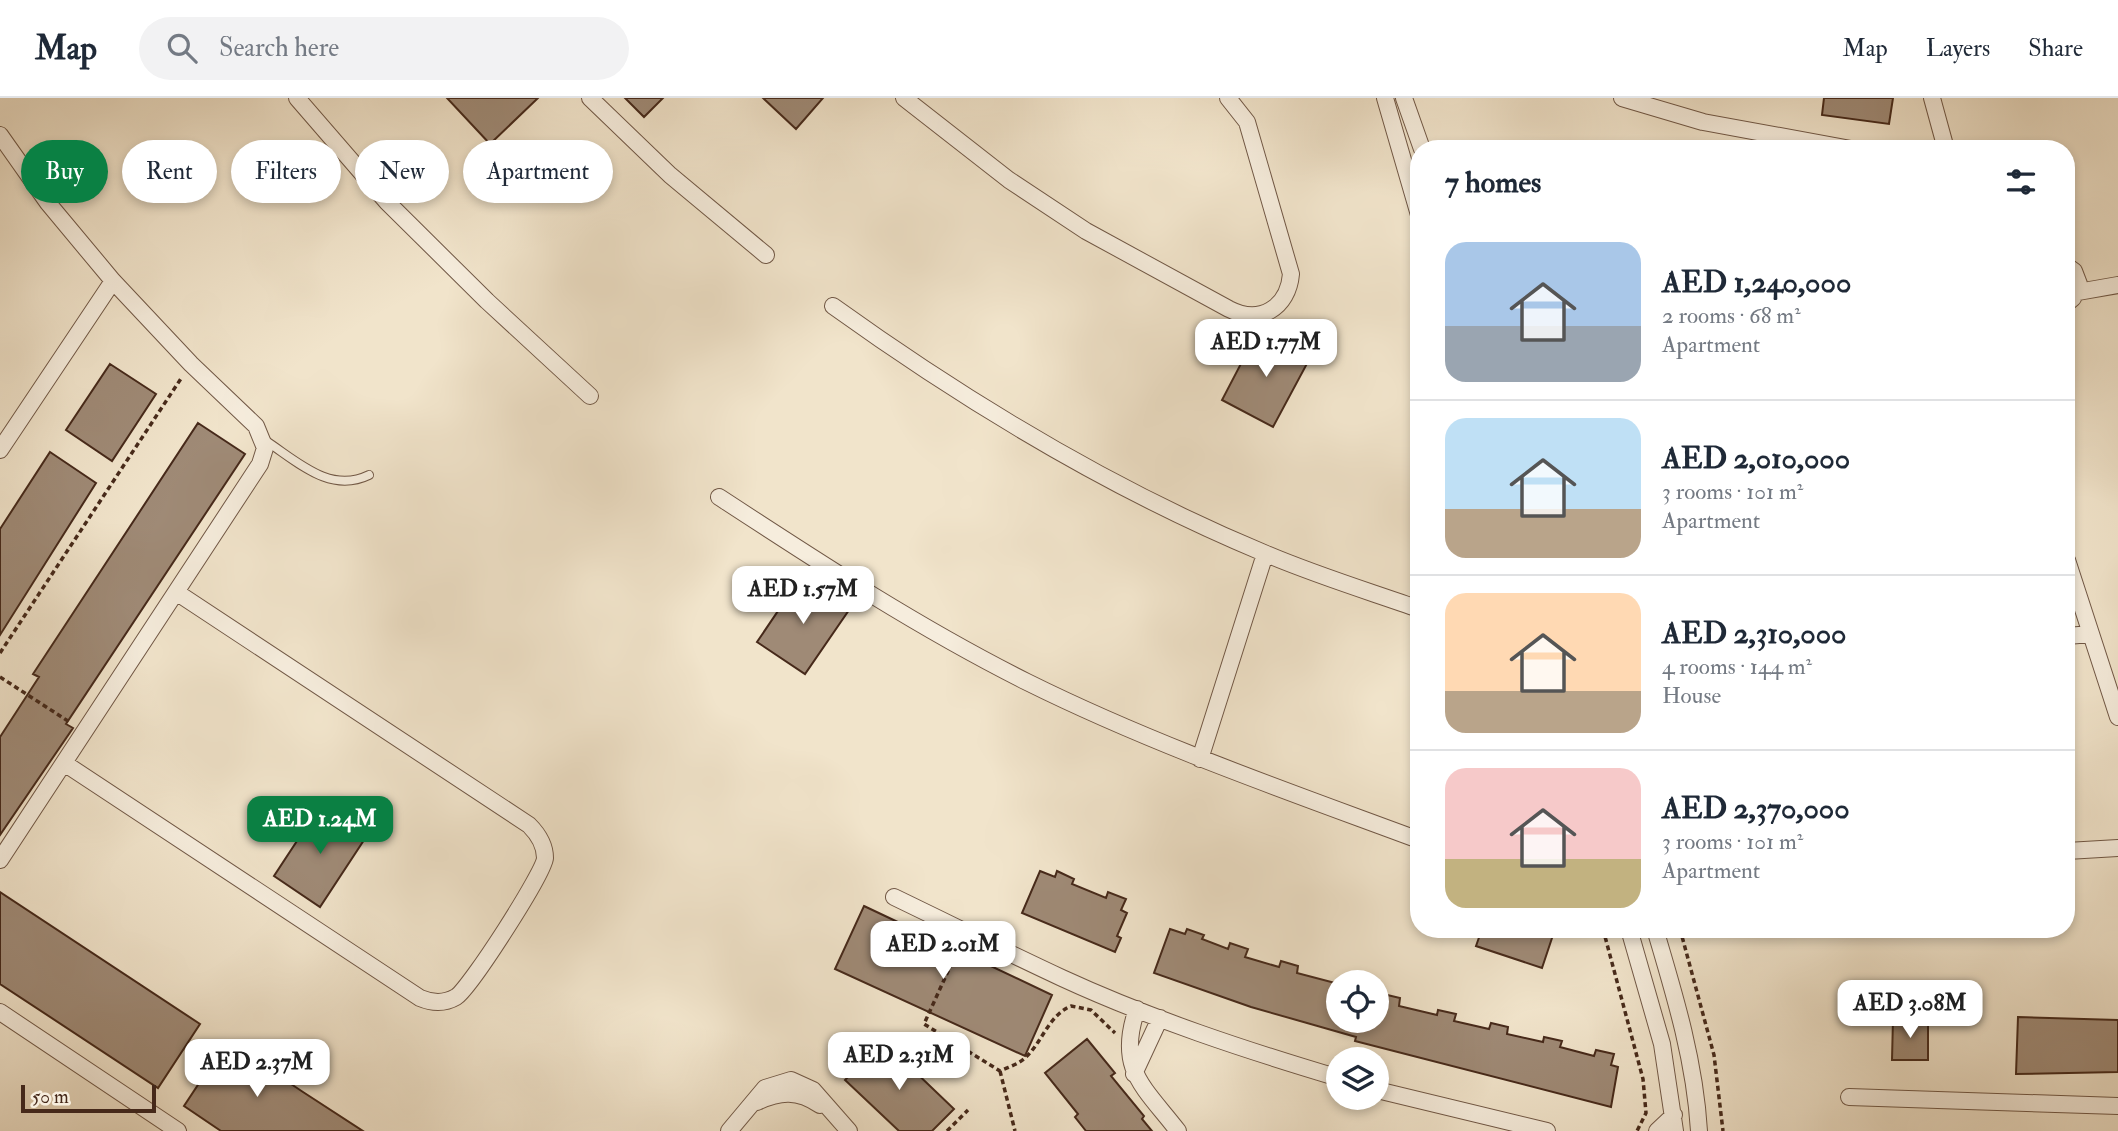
<!DOCTYPE html>
<html lang="en">
<head>
<meta charset="utf-8">
<style>
	body { margin:0; font-family:"IM FELL Double Pica",serif; background:#f2f2f3; color:#1f2937; height:100vh; display:flex; flex-direction:column; font-size:26px; white-space:nowrap }
	* { box-sizing:border-box; margin:0 }
	p { font-size:23px; color:#747a83 }
	.icon { flex:none; width:38px; height:38px; fill:none; stroke:currentColor; stroke-width:2; stroke-linecap:round; stroke-linejoin:round }
	.map { position:relative; flex:1; overflow:hidden }
	.details { position:absolute; left:1410px; top:42px; width:665px; height:798px; display:flex; flex-direction:column; background:#fff; border-radius:28px; box-shadow:0 4px 10px #0003 }
	.details>* { flex:none }
	.top-card { position:absolute; left:21px; top:42px; width:665px; height:63px; display:flex; gap:14px }
	.fabs { position:absolute; left:1326px; top:872px; display:grid; gap:14px }
	.fabs a { display:grid; place-items:center; width:63px; height:63px; border-radius:50%; background:#fff; box-shadow:0 4px 10px #0003; font-size:35px }
	.scale { position:absolute; left:21px; bottom:18px; width:135px; box-sizing:border-box; padding-left:7px; border:4px solid #46291a; border-top:0; font-size:19px; line-height:24px; white-space:nowrap; color:#46291a; -webkit-text-stroke:5px #f6eddd; paint-order:stroke }
	.price { position:absolute; translate:-50% -60px; padding:0 16px; border-radius:14px; background:#fff; color:#222; font-size:23px; line-height:46px; filter:drop-shadow(0 2px 4px #0008) }
	.price::after { content:''; position:absolute; left:50%; top:42px; width:21px; height:16px; margin-left:-10px; background:inherit; clip-path:polygon(0 0,100% 0,50% 100%) }
	.price.current { background:#0b8043; color:#fff }
	ul { padding:0; list-style:none }
	li { display:flex; align-items:center; gap:21px; height:175px; padding:0 35px }
	li+li { border-top:2px solid #e0e1e3 }
	li span { display:grid; place-items:center; flex:none; width:196px; height:140px; border-radius:21px; color:#555 }
	li>.icon { margin-inline-start:auto }
	span .icon { width:84px; height:84px; fill:#fffc; stroke-width:1 }
	li b { font-size:30px }
	h2 { display:flex; justify-content:space-between; align-items:center; height:84px; padding:0 35px; font-size:30px }
	.tag { padding:0 24px; border-radius:32px; background:#fff; box-shadow:0 4px 10px #0003; font-size:24px; line-height:63px }
	.tag.current { background:#0b8043; color:#fff }
	header { display:flex; align-items:center; gap:42px; box-sizing:border-box; height:98px; padding:0 35px; background:#fff; border-bottom:2px solid #e0e1e3 }
	header strong { font-size:33px }
	nav { display:flex; gap:38px; margin-inline-start:auto; font-size:24px }
	.search { width:490px; height:63px; background:#f2f2f3; display:flex; align-items:center; gap:18px; box-sizing:border-box; padding:0 24px; border-radius:38px; color:#747a83; font-size:26px }
	.map>svg:first-child { display:block }
	.building { fill:#9f8a76; stroke:#46291a; stroke-width:2 }
	.lines { fill:none; stroke-linecap:round; stroke-linejoin:round }
	.lane-casing { stroke:#715846; stroke-width:10 }
	.street-casing { stroke:#715846; stroke-width:18 }
	.path { stroke:#46291a; stroke-width:3.5; stroke-dasharray:5 3.5; stroke-linecap:butt }
	.lane { stroke:#f6eddd; stroke-width:8 }
	.street { stroke:#f6eddd; stroke-width:16 }
</style>
</head>
<body>
<header>
<strong>Map</strong>
<div class="search"><svg class="icon" aria-label="search" viewBox="0 0 24 24"><circle cx="10" cy="10" r="6"/><path d="M15 15l6 6"/></svg>Search here</div>
<nav><a>Map</a><a>Layers</a><a>Share</a></nav>
</header>
<div class="map">
<svg width="2118" height="1033" viewBox="0 0 2118 1033">
	<rect width="100%" height="100%" fill="#f1e4cb"/>
	<filter id="stains"><feTurbulence type="fractalNoise" baseFrequency=".00286" numOctaves="4"/><feColorMatrix values="0 0 0 0 .2 0 0 0 0 .09 0 0 0 0 .02 0 0 0 .5 -.17"/></filter>
	<radialGradient id="worn" r=".72"><stop offset=".6" stop-color="#630" stop-opacity="0"/><stop offset="1" stop-color="#630" stop-opacity=".3"/></radialGradient>
	<!-- building -->
	<path class="building" d="M447 0H538L490 46Z
		M625 0H663L644 19Z
		M763 0H823L796 31Z
		M1824 0H1893L1889 26 1822 17Z
		M1258 233 1310 260 1273 329 1222 302Z
		M110 266 156 296 112 363 66 332Z
		M198 325 245 356 66 626 73 630 0 737V639L39 579 33 576Z
		M50 354 96 385 0 537V431Z
		M801 479 849 512 805 576 757 544Z
		M320 708 366 739 320 809 274 778Z
		M1040 773 1055 779 1057 773 1074 781 1072 786 1106 800 1108 794 1126 801 1121 812 1127 815 1117 838 1121 840 1115 854 1022 815Z
		M0 794 200 926 158 990 0 886Z
		M864 808 1052 897 1025 958 835 871Z
		M1170 831 1185 836 1187 831 1204 837 1202 841 1228 851 1230 845 1248 851 1245 859 1279 869 1281 863 1298 868 1297 875 1339 886V922H1377V901L1381 902 1383 896 1400 900 1399 908 1437 917 1438 912 1456 916 1454 923 1489 931 1491 925 1508 929 1507 936 1543 944 1544 939 1562 943 1560 949 1594 958 1596 952 1614 956 1611 967 1618 969 1611 1009 1355 943 1356 939 1251 909 1154 875Z
		M1482 831H1555L1542 870 1476 848Z
		M2018 919 2118 922V974L2016 976Z
		M1893 921H1928V962H1892Z
		M1087 941 1115 975 1111 978 1144 1018 1142 1021 1152 1033H1086L1075 1019 1078 1016 1045 975Z
		M227 943 303 994 363 1033H221L184 1008Z
		M884 944 954 1011 932 1033H899L845 982Z"/>
	<g class="lines">
		<!-- lane casing -->
		<g class="lane-casing">
			<path id="lane" d="M266 343C298 364 330 396 369 377"/>
		</g>
		<!-- street casing -->
		<g class="street-casing">
			<path id="street" d="M297 0 387 104 487 203 590 298
				M590 0 670 77 766 157
				M904 0 1009 82 1086 133 1229 211C1260 227 1288 210 1291 176L1247 24 1228 0
				M1385 0 1419 117
				M1404 0 1422 51
				M1622 0 1703 24 1851 51
				M1932 0 1946 51
				M0 37 48 105 113 183 191 266 256 328 265 350 260 366 0 762
				M2067 168 2074 173 2079 186 2073 200 2067 205
				M2078 194 2118 187
				M833 208C968 305 1110 391 1264 455 1315 477 1368 493 1419 511
				M0 352 113 183
				M719 399C820 465 919 530 1027 584 1154 647 1287 693 1419 742
				M2067 462 2118 619
				M2067 538 2091 536
				M1200 661 1265 456
				M64 665 420 900C432 905 444 906 456 899 470 890 544 775 545 760 545 746 538 736 529 727L176 494
				M2067 753 2118 750
				M894 799C950 826 1006 854 1062 880 1151 921 1245 952 1339 980
				M1629 831 1662 946 1675 1033
				M1655 831C1675 898 1695 964 1699 1033
				M1137 911C1116 971 1144 989 1178 1033
				M0 914 178 1033
				M1134 976 1160 920
				M1377 992 1547 1033
				M1849 999 2118 1008
				M757 1004C780 993 798 992 820 1007
				M729 1033 765 990 791 982 813 992 849 1033
				M1657 1033 1674 1017"/>
		</g>
		<!-- path -->
		<path class="path" d="M0 555 182 279
			M0 579 71 625
			M1603 831 1643 981 1646 1015 1637 1033
			M1680 831 1714 957 1723 1033
			M959 849 924 926 1000 973C1009 969 1019 966 1026 959 1043 943 1048 918 1071 908L1091 912 1115 935
			M1000 973 1015 1033
			M947 1033 968 1012"/>
		<!-- lane -->
		<use href="#lane" class="lane"/>
		<!-- street -->
		<use href="#street" class="street"/>
	</g>
	<rect width="100%" height="100%" filter="url(#stains)"/>
	<rect width="100%" height="100%" fill="url(#worn)"/>
</svg>
<div class="fabs">
<a><svg class="icon" aria-label="locate" viewBox="0 0 24 24"><circle cx="12" cy="12" r="6"/><path d="M12 2v4M12 18v4M2 12h4M18 12h4"/></svg></a>
<a><svg class="icon" aria-label="layers" viewBox="0 0 24 24"><path d="M12 4l9 5-9 5-9-5zM3 14l9 5 9-5"/></svg></a>
</div>
<div class="scale">50 m</div>
<b class="price" style="left:1266px;top:281px">AED 1.77M</b>
<b class="price" style="left:803px;top:528px">AED 1.57M</b>
<b class="price current" style="left:320px;top:758px">AED 1.24M</b>
<b class="price" style="left:943px;top:883px">AED 2.01M</b>
<b class="price" style="left:1910px;top:942px">AED 3.08M</b>
<b class="price" style="left:899px;top:994px">AED 2.31M</b>
<b class="price" style="left:257px;top:1001px">AED 2.37M</b>
<div class="top-card">
<a class="tag current">Buy</a>
<a class="tag">Rent</a>
<a class="tag">Filters</a>
<a class="tag">New</a>
<a class="tag">Apartment</a>
</div>
<section class="details">
<h2>7 homes<svg class="icon" aria-label="filters" viewBox="0 0 24 24"><path d="M4 7h16M4 17h16"/><circle cx="9" cy="7" r="2"/><circle cx="15" cy="17" r="2"/></svg></h2>
<ul>
<li><span style="background:linear-gradient(#a9c7e8 60%,#9aa5b1 0)"><svg class="icon" aria-label="home" viewBox="0 0 24 24"><path d="M3 11l9-7 9 7M6 9v11h12V9"/></svg></span><div><b>AED 1,240,000</b><p>2 rooms · 68 m²</p><p>Apartment</p></div></li>
<li><span style="background:linear-gradient(#bfe0f5 65%,#b9a48a 0)"><svg class="icon" aria-label="home" viewBox="0 0 24 24"><path d="M3 11l9-7 9 7M6 9v11h12V9"/></svg></span><div><b>AED 2,010,000</b><p>3 rooms · 101 m²</p><p>Apartment</p></div></li>
<li><span style="background:linear-gradient(#ffd9b3 70%,#b9a48a 0)"><svg class="icon" aria-label="home" viewBox="0 0 24 24"><path d="M3 11l9-7 9 7M6 9v11h12V9"/></svg></span><div><b>AED 2,310,000</b><p>4 rooms · 144 m²</p><p>House</p></div></li>
<li><span style="background:linear-gradient(#f6c9c9 65%,#c2b280 0)"><svg class="icon" aria-label="home" viewBox="0 0 24 24"><path d="M3 11l9-7 9 7M6 9v11h12V9"/></svg></span><div><b>AED 2,370,000</b><p>3 rooms · 101 m²</p><p>Apartment</p></div></li>
</ul>
</section>
</div>
</body>
</html>
